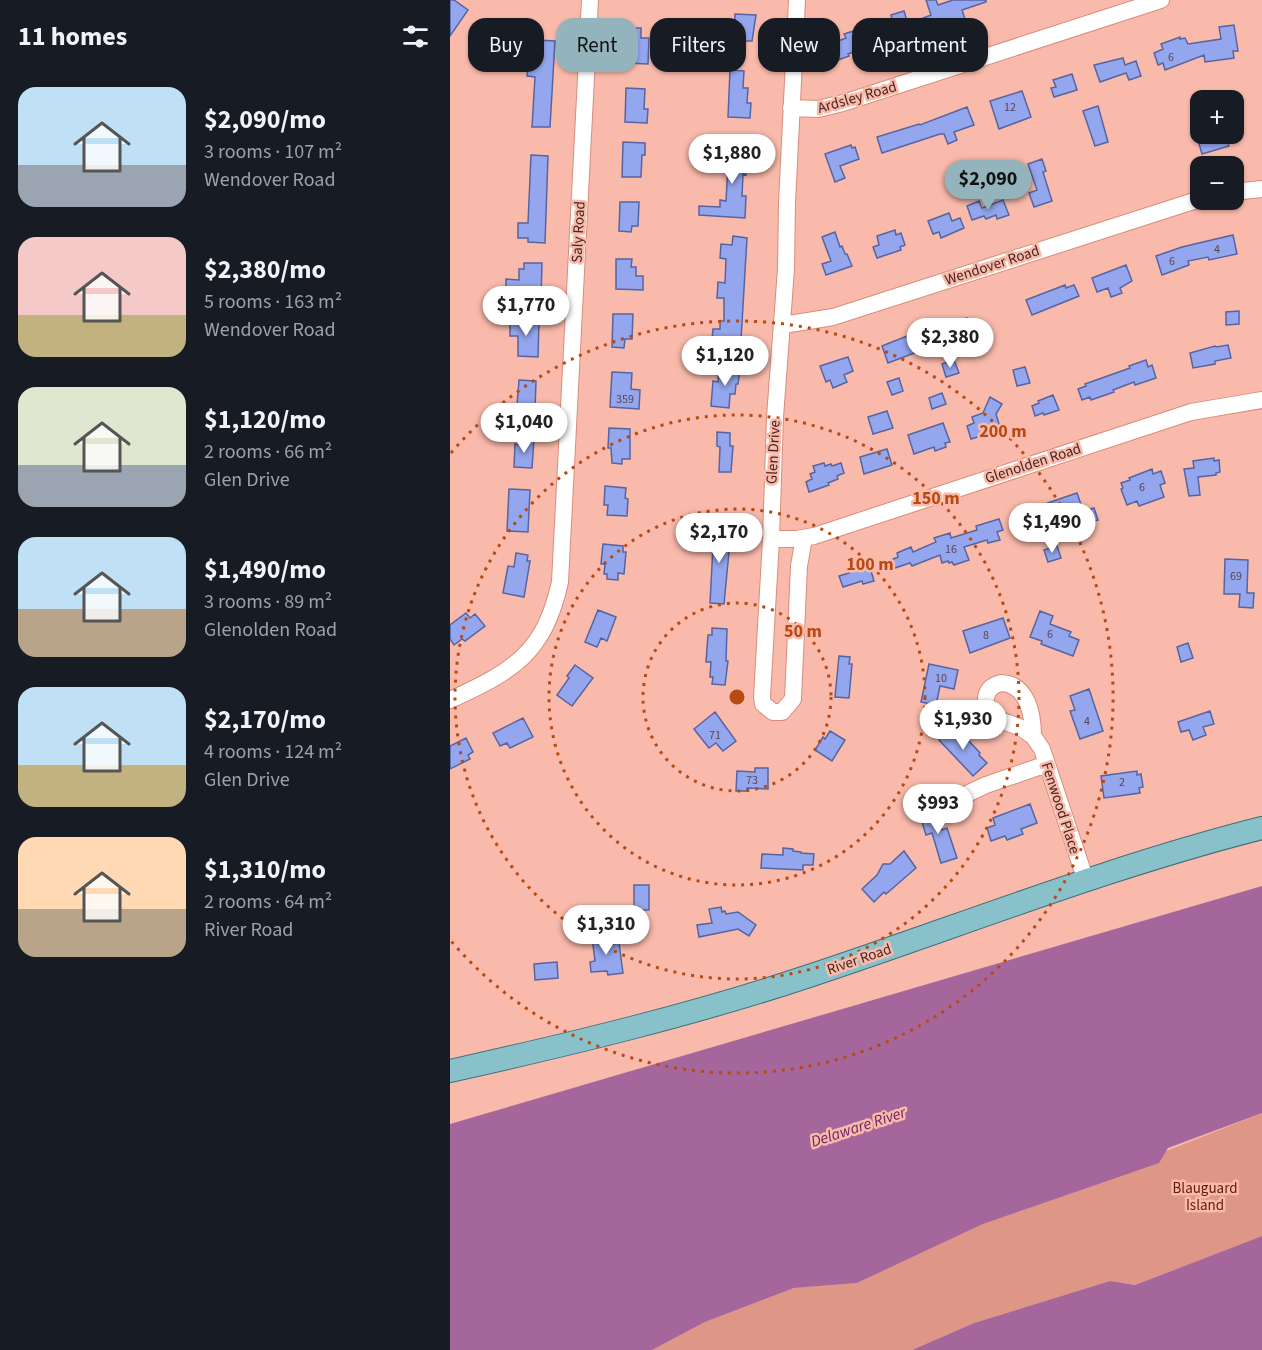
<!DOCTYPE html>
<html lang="en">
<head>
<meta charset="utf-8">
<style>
	body { margin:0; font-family:"Source Sans 3",sans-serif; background:#20242c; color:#f1f3f6; height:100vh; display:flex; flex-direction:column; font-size:22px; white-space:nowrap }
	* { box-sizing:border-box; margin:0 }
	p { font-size:20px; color:#9ea1a6 }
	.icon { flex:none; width:33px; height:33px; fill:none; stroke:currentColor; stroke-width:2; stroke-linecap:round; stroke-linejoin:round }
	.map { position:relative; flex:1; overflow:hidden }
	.drawer { display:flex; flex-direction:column; background:#171b24; width:450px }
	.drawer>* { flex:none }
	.top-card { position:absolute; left:18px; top:18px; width:570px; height:54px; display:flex; gap:12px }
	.tools { position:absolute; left:740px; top:90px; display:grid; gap:12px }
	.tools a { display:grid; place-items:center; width:54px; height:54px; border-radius:12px; background:#171b24; box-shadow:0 2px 4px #0004; font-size:30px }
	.price { position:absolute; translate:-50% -51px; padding:0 14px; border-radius:21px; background:#fff; color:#222; font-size:20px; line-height:39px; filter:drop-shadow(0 2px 3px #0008) }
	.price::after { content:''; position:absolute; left:50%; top:36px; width:18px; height:14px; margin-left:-9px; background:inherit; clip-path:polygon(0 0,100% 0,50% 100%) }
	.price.active { background:#93b4bc; color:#111 }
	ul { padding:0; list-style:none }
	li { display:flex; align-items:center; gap:18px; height:150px; padding:0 18px }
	li span { display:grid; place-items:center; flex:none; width:168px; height:120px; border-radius:18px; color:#555 }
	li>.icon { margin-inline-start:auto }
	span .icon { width:72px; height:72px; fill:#fffc; stroke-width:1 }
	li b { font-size:26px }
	h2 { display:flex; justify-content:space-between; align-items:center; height:72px; padding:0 18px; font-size:26px }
	.tag { padding:0 21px; border-radius:18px; background:#171b24; box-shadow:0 2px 4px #0004; font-size:21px; line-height:54px }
	.tag.active { background:#93b4bc; color:#111 }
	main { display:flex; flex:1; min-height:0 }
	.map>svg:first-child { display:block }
	.green { fill:#de9687 }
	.water { fill:#a5679b }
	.building { fill:#94a6ed; stroke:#5664a1; stroke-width:1.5 }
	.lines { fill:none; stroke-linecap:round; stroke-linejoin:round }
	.minor-casing { stroke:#d98c7b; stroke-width:18 }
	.major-casing { stroke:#3e6f79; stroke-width:24 }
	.minor { stroke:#fff; stroke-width:16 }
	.major { stroke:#89c1cb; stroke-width:22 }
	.ring { fill:none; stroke:#b74a12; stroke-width:3; stroke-dasharray:3 6 }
	.labels { text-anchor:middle; stroke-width:5; stroke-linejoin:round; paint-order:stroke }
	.number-label { font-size:12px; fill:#594652 }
	.street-label { font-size:15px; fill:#45261f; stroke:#fabaab }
	.park-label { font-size:15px; fill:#62180a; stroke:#fabaab }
	.water-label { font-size:16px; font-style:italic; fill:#6a1e61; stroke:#fabaab }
	.centre { fill:#b74a12; stroke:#fabaab; stroke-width:3 }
	.ring-label { font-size:18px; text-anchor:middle; font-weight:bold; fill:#b74a12; stroke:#fabaab; stroke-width:5; stroke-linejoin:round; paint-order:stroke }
</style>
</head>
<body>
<main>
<section class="drawer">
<h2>11 homes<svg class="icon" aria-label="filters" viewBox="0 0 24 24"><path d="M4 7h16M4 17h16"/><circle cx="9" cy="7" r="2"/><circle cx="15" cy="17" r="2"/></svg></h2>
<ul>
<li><span style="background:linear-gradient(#bfe0f5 65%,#9aa5b1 0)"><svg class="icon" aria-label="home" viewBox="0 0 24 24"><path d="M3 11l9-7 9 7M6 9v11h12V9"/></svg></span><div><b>$2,090/mo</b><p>3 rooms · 107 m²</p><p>Wendover Road</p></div></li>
<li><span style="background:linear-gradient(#f6c9c9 65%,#c2b280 0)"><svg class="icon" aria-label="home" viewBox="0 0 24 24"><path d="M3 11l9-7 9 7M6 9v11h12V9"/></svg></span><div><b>$2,380/mo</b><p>5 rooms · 163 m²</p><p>Wendover Road</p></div></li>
<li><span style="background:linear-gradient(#dfe7d0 65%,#9aa5b1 0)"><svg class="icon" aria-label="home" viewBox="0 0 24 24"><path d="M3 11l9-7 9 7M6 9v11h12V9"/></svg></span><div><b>$1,120/mo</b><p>2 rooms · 66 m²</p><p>Glen Drive</p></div></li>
<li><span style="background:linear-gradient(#bfe0f5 60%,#b9a48a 0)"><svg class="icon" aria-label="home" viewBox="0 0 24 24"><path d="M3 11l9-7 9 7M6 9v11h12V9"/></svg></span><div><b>$1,490/mo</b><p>3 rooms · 89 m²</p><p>Glenolden Road</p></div></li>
<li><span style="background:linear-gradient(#bfe0f5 65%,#c2b280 0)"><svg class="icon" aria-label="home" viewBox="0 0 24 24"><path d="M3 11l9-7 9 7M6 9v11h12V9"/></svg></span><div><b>$2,170/mo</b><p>4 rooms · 124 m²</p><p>Glen Drive</p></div></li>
<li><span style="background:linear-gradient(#ffd9b3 60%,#b9a48a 0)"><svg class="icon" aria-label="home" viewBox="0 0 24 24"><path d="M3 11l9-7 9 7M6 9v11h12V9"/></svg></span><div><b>$1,310/mo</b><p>2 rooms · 64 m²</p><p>River Road</p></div></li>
</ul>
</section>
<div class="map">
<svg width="812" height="1350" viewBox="0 0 812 1350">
	<rect width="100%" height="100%" fill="#fabaab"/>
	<!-- green -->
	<path class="green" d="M812 1113V1236L685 1285 660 1281 524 1323 462 1350H202L255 1322 344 1288 407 1283 533 1224Z"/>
	<!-- water -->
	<path class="water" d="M812 886V1113L718 1148 709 1163 533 1224 407 1283 344 1288 255 1322 202 1350H0V1124Z
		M812 1236V1350H462L524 1323 660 1281 685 1285Z"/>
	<!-- building -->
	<path class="building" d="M0 0H4L18 10 0 36Z
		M476 0H486L488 5 503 0H536V2L512 10 515 19 443 41V43L425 49 423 45 398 54 399 56 388 60 383 43 396 38 394 34 442 19 441 15 454 11 458 24 481 15Z
		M285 14 306 15 302 41H293V45H284Z
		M784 25 788 51H783L784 58 755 62 754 55 715 70 713 63 708 65 704 53 713 49 711 44 730 37V39L735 38 738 44 771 39 769 27Z
		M176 28H191V38H199L198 64 175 63Z
		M87 40 105 41 100 127H82L85 77 77 76 78 63 86 64Z
		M673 58 675 65 686 61 691 76 679 80 676 73 650 82 644 65Z
		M280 70 294 71 293 88H298L297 103H301L300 118 278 117Z
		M622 74 627 90 604 97 601 88 606 87 603 80Z
		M176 88 195 89 194 109H198L197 123 175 122Z
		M572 91 581 117 549 129 540 101Z
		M648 106 658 142 645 146 633 111Z
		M517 107 524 125 504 132 507 140 498 144 494 134H490L432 153 427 137 469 124 470 125Z
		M761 134H775L779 146 752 154 747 137Z
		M173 142 195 143V155H192L191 177H172Z
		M283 142 298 143 296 175 293 174 292 196H296L295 218 249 215V206L270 207V200L276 201 278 165H271L272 154 282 155Z
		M401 145 402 148 405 147 409 159 390 166 395 178 385 182 375 154Z
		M81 155 98 156 95 243 78 242V238H68V223H78Z
		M592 159 596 171 593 172 602 201 584 207 579 193 587 190 578 164Z
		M553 200 559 215 547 219 546 215 536 219 534 216 522 220 517 206 529 201 532 208Z
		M170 202H189L188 226H182L181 232 169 231Z
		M499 213 502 221 510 218 514 228 491 238 489 232 483 234 478 221Z
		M445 230 446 235 451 233 455 245 450 247 451 250 427 258 423 247 429 245 427 236Z
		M385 232 390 247 392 246 395 254H397L402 266 376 275 372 264 381 261 372 237Z
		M783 235 787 254 759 260 758 257 738 261 739 265 712 275 706 256 732 247Z
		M283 236 297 238 291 340H289V345L268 344V340H262L263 329H270V321H274V298H267L268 282 275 283 276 259 270 258 271 244 282 245Z
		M166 259H182L181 267H186V276H193V290L166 289Z
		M74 263H92L91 299 56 298V279L69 280V269H74Z
		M676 265 682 281 670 288 672 293 661 297 658 288 647 292 642 278Z
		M615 285 616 288 624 285 629 296 582 315 576 300Z
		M789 311V324L776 325V312Z
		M163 314H183L182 339H175L174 348 162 347Z
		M517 318 521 331 516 333 517 336 497 343 493 332 500 330 498 324Z
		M60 321 89 322 88 357 68 356V336H60Z
		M457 336 459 343 463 341 467 352 438 363 432 346Z
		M778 345 781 358 765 361V364L743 368 740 353 765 346 766 347Z
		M398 357 403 371 394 375 397 382 383 388 380 380 376 382 370 366Z
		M504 360 509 373 496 377 492 364Z
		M696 360 698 367 702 365 706 378 685 385 684 382 663 390 664 392 641 400 640 397 632 400 628 389 636 386 635 384 680 368 679 366Z
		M269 367 290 369 288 384H286L285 394H280L279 408 261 406 263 381 268 382Z
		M575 367 580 383 567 386 563 370Z
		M162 372 182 373 181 389 190 390 189 409 160 407Z
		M449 378 453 391 442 395 437 382Z
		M69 380 86 381 85 410H72V405H67Z
		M492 393 496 404 482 409 479 398Z
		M603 395 609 410 594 415 593 413 585 416 582 406 589 403 588 401Z
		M540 397 552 404 546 414 551 430 521 439 517 426 524 423 522 417 533 413Z
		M437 411 443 428 423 434 418 417Z
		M493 423 500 442 495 443 496 447 485 451 484 447 464 454 458 435Z
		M159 428 180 429V459H172V464L162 463 161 448H158Z
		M267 432 280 433V446H283L281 472H269L270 447 267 446Z
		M71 438 84 439 82 468 64 467 65 444 70 445Z
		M437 449 442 465 414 474 410 457Z
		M764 458V461L769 460 770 472 766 473V475L748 477 750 495 739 496 734 469 744 468 743 461Z
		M374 463 375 466 381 464 382 466 391 463 394 473 387 476 388 479 378 483 379 485 359 492 356 482 362 479 360 474 365 472 363 466Z
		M702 469 703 474 711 471 715 483 710 485 714 497 689 506 687 501 677 505 671 489 673 488 671 483 680 480 679 478Z
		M155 486 176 488 175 498 178 499 177 516 157 515 158 505H154Z
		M59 489 80 490 78 532 57 531Z
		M627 493 634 513 624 516 622 511 595 519 597 524 587 528 589 534 579 538 576 531 573 532 567 517 574 514 572 509 581 505 583 508Z
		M644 508 648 520 638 523 634 511Z
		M549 519 553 530 547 532 550 540 538 543 537 540 514 547 519 560 504 565 502 562 499 563 498 561 492 563 490 555 462 566 460 563 442 569 439 561 448 557 447 553 461 547 463 552 486 542 484 538 500 533 501 538 527 530 526 526Z
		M261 529 281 531 274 604 260 603 263 546H260Z
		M153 544 173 546V552H176L174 574 168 573V580L157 579V574H154L155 564H151Z
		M607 546 611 558 598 562 594 550Z
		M66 553 78 555 77 561H80L74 597 53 593 58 566 64 567Z
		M775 559 798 560 797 593H804L803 608 789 607 790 594H774Z
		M408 563 410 567 419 564 424 581 413 584 412 581 393 587 389 576 399 573 397 567Z
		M148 610 166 617 157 641 151 638 147 647 135 642Z
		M590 611 603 616 600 624 621 632 619 636 629 640 623 656 591 644 592 641 580 637Z
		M16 613 20 618 25 614 35 626 15 641 12 639 4 645 0 639V625Z
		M553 618 560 638 520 653 513 631Z
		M262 628 277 629 276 661H278L275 685 262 684 263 677H260L261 662H256L258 635H262Z
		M738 643 743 658 731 662 727 647Z
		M389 656 400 657 399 664H402L399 698 385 697Z
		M479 664 508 670 504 689 490 686 486 705 471 702Z
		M125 665 143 678 122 706 107 695 119 678 117 676Z
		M639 689 653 731 630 739 620 711 625 710 620 696Z
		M760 711 764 724 753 727 756 735 743 740 739 730 731 732 728 722Z
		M265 712 286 741 273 751 266 743 259 748 244 729Z
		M73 718 83 737 60 748 57 743 50 746 43 733Z
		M505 726 530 753 529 755 537 763 523 776 489 740Z
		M380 731 395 740 382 761 365 750 373 737 375 739Z
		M16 738 23 752 18 755 20 759 0 769V746Z
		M305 768H318V789L297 788V791H286L287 771 305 772Z
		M687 771V775L691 774 693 787 689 788 690 793 654 798 651 776Z
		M580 804 587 823 571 829 573 834 557 840 555 836 541 841 537 828 545 825 543 818Z
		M484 807 485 818 489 821 492 830 497 828 507 858 491 863 482 833 476 835 469 812Z
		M333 848 343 849V851L351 852V853L364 854 363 865H353V870L311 868 312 854 333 855Z
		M454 851 466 868 436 894 434 892 424 902 412 889 427 875 433 864H440Z
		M184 885H199V910H184Z
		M271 907 272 912 275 911 276 914 288 912 306 925 299 936 288 929 249 937 247 925 262 923 259 909Z
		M154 935V937L162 936 163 944 169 943 173 973 158 975 157 971 141 972 140 962 145 961 142 937Z
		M107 962 108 978 85 980 84 964Z"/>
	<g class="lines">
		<!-- minor casing -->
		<g class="minor-casing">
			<path id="minor" d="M347 0 337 203 336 269 325 417 321 539 312 697 313 704 323 712H332L343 699 349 566 354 538
				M341 108 368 109 393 103 711 0
				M783 192 812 189
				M333 325 383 317 750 199
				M321 539H347L364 536 741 412 812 400
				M551 683C578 684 583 715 583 736 579 734 575 730 571 728 557 721 532 719 536 698 537 689 543 685 551 683Z
				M0 700C63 671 94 654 110 582L140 0
				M583 736 592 749 636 881
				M494 812 519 793 536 785 597 764"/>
		</g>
		<!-- major casing -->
		<g class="major-casing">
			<path id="major" d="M0 1071C121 1044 242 1015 359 976 510 926 658 867 812 828"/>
		</g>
		<!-- minor -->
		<use href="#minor" class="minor"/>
		<!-- major -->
		<use href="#major" class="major"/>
	</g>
	<!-- distance rings -->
	<g class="ring">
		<circle cx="287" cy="697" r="94"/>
		<circle cx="287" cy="697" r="188"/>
		<circle cx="287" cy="697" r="282"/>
		<path d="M1 453A376 376 0 1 1 1 941"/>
	</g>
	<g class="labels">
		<!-- number labels -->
		<g class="number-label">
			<text x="721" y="61">6</text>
			<text x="560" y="111">12</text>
			<text x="767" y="253">4</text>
			<text x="722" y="265">6</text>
			<text x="175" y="403">359</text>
			<text x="692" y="491">6</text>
			<text x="501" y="553">16</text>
			<text x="786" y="580">69</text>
			<text x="600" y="638">6</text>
			<text x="536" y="639">8</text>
			<text x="491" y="682">10</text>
			<text x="637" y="725">4</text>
			<text x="265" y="739">71</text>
			<text x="302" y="784">73</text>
			<text x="672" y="786">2</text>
		</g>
		<!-- street labels -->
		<g class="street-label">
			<text transform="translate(407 97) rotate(-16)" y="5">Ardsley Road</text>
			<text transform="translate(128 232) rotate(-87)" y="5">Saly Road</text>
			<text transform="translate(542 265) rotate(-18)" y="5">Wendover Road</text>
			<text transform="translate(323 452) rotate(-87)" y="5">Glen Drive</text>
			<text transform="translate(583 463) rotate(-18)" y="5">Glenolden Road</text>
			<text transform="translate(611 808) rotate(72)" y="5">Fenwood Place</text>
			<text transform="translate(409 959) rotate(-19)" y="5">River Road</text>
		</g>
		<!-- park labels -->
		<g class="park-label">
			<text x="755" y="1193">Blauguard<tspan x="755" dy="17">Island</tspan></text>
		</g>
		<!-- water labels -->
		<g class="water-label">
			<text transform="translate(408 1126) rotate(-18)" y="6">Delaware River</text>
		</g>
	</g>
	<circle cx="287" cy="697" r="9" class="centre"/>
	<g class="ring-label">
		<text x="553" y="437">200 m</text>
		<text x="486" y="504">150 m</text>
		<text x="420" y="570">100 m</text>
		<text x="353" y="637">50 m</text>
	</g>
</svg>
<div class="tools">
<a>+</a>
<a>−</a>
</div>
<b class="price" style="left:282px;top:185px">$1,880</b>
<b class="price active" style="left:538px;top:211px">$2,090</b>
<b class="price" style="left:76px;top:337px">$1,770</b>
<b class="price" style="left:500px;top:369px">$2,380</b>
<b class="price" style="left:275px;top:387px">$1,120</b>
<b class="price" style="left:74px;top:454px">$1,040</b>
<b class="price" style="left:602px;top:554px">$1,490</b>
<b class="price" style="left:269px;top:564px">$2,170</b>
<b class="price" style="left:513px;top:751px">$1,930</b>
<b class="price" style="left:488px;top:835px">$993</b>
<b class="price" style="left:156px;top:956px">$1,310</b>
<div class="top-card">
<a class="tag">Buy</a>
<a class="tag active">Rent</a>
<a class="tag">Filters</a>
<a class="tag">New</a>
<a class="tag">Apartment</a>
</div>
</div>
</main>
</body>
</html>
